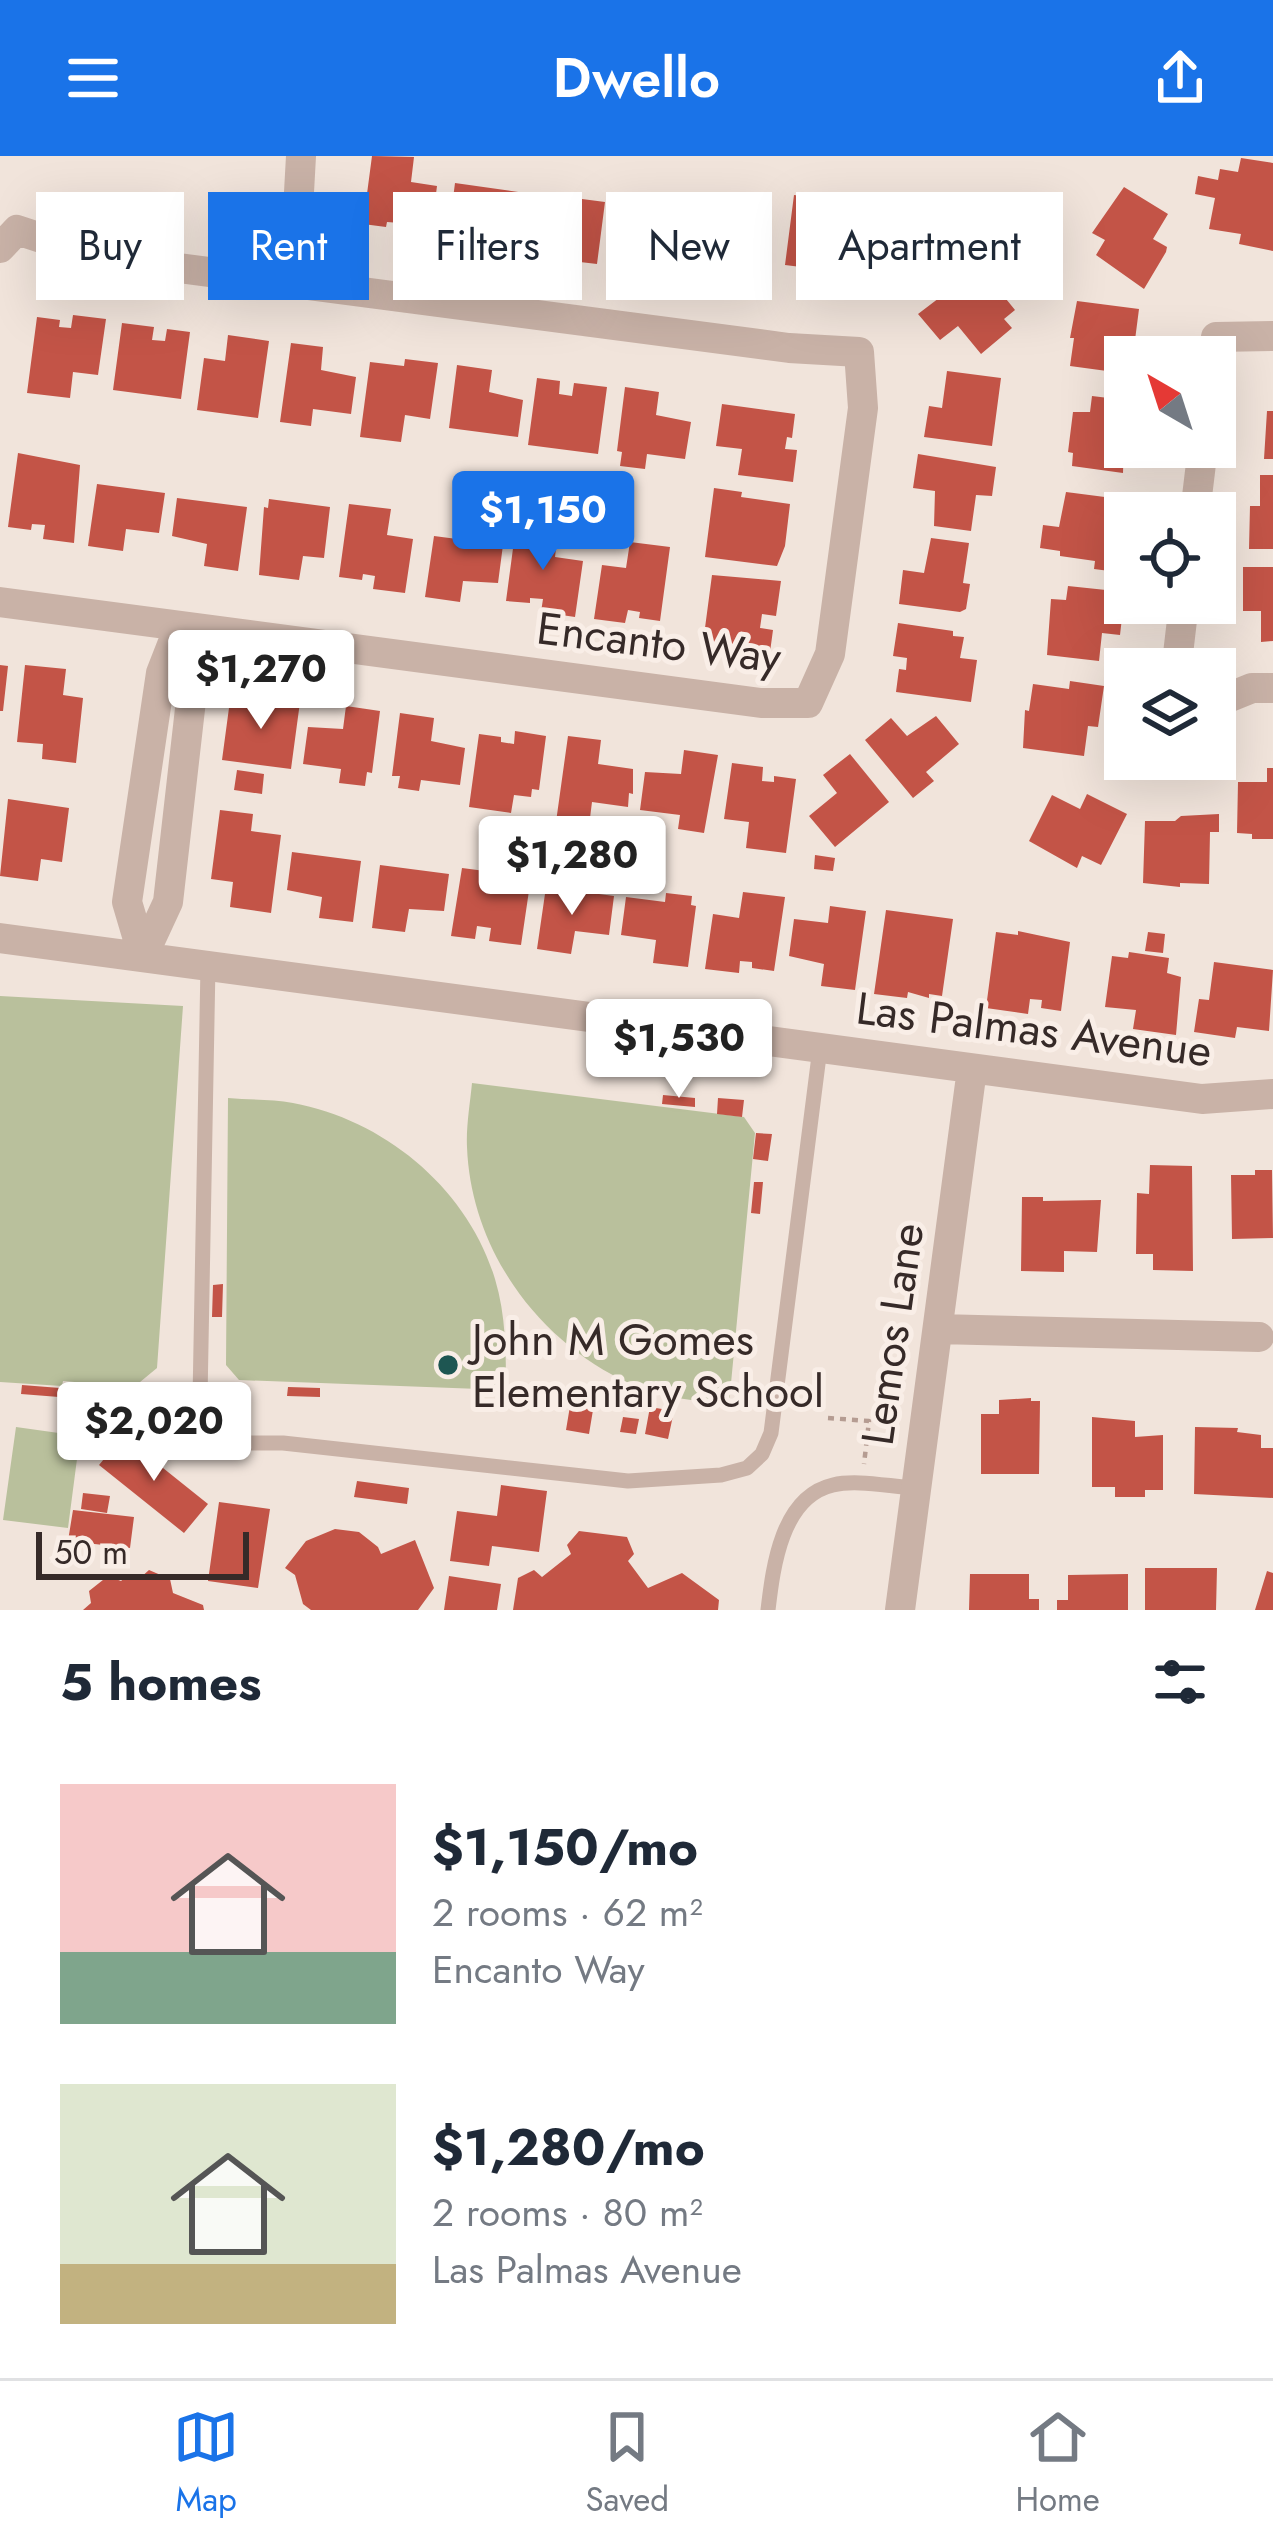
<!DOCTYPE html>
<html lang="en">
<head>
<meta charset="utf-8">
<style>
	body { margin:0; font-family:Jost,sans-serif; background:#f2f2f3; color:#1f2937; height:100vh; display:flex; flex-direction:column; font-size:45px; white-space:nowrap }
	* { box-sizing:border-box; margin:0 }
	p { font-size:39px; color:#747a83 }
	.icon { flex:none; width:66px; height:66px; fill:none; stroke:currentColor; stroke-width:2; stroke-linecap:round; stroke-linejoin:round }
	.map { position:relative; height:1454px; overflow:hidden }
	.drawer { display:flex; flex-direction:column; background:#fff; flex:1 }
	.drawer>* { flex:none }
	.hud { position:absolute; left:36px; top:36px; width:1203px; height:108px; display:flex; gap:24px }
	.needle { width:78px; rotate:321deg }
	.buttons { position:absolute; left:1104px; top:180px; display:grid; gap:24px }
	.buttons a { display:grid; place-items:center; width:132px; height:132px; border-radius:0px; background:#fff; box-shadow:0 12px 48px #0002; font-size:60px }
	.scale { position:absolute; left:36px; bottom:30px; width:213px; box-sizing:border-box; padding-left:12px; border:6px solid #362a28; border-top:0; font-size:33px; line-height:42px; white-space:nowrap; color:#362a28; -webkit-text-stroke:9px #f9eee7; paint-order:stroke }
	.price { position:absolute; translate:-50% -102px; padding:0 27px; border-radius:12px; background:#fff; color:#222; font-size:39px; line-height:78px; filter:drop-shadow(0 3px 6px #0008) }
	.price::after { content:''; position:absolute; left:50%; top:72px; width:36px; height:27px; margin-left:-18px; background:inherit; clip-path:polygon(0 0,100% 0,50% 100%) }
	.price.active { background:#1a73e8; color:#fff }
	ul { padding:0; list-style:none }
	li { display:flex; align-items:center; gap:36px; height:300px; padding:0 60px }
	li span { display:grid; place-items:center; flex:none; width:336px; height:240px; border-radius:0px; color:#555 }
	li>.icon { margin-inline-start:auto }
	span .icon { width:144px; height:144px; fill:#fffc; stroke-width:1 }
	li b { font-size:51px }
	h2 { display:flex; justify-content:space-between; align-items:center; height:144px; padding:0 60px; font-size:51px }
	.chip { padding:0 42px; border-radius:0px; background:#fff; box-shadow:0 12px 48px #0002; font-size:42px; line-height:108px }
	.chip.active { background:#1a73e8; color:#fff }
	header { display:flex; justify-content:space-between; align-items:center; height:156px; padding:0 60px; background:#1a73e8; color:#fff; font-size:54px; font-weight:600 }
	.tab-bar { display:flex; justify-content:space-around; align-items:center; height:168px; border-top:3px solid #e0e1e3; background:#fff; font-size:33px; color:#747a83 }
	.tab-bar a { display:grid; justify-items:center; gap:6px }
	.tab-bar .active { color:#1a73e8 }
	.map>svg:first-child { display:block }
	.green { fill:#b9c09c }
	.building { fill:#c35447 }
	.lines { fill:none; stroke-linecap:round; stroke-linejoin:round }
	.path { stroke:#b59c92; stroke-width:4.5; stroke-dasharray:6 6; stroke-linecap:butt }
	.service { stroke:#c9b2a7; stroke-width:15 }
	.minor { stroke:#c9b2a7; stroke-width:30 }
	.poi-dot { fill:#1e5652; stroke:#f9eee7; stroke-width:4.5 }
	.labels { text-anchor:middle; stroke-width:10; stroke-linejoin:round; paint-order:stroke }
	.street-label { font-size:45px; fill:#362a28; stroke:#f9eee7 }
	.poi-label { font-size:45px; fill:#362a28; stroke:#f9eee7; text-anchor:start }
</style>
</head>
<body>
<header><svg class="icon" aria-label="menu" viewBox="0 0 24 24"><path d="M4 6h16M4 12h16M4 18h16"/></svg>Dwello<svg class="icon" aria-label="share" viewBox="0 0 24 24"><path d="M12 15V3M7 8l5-5 5 5M5 13v7h14v-7"/></svg></header>
<div class="map">
<svg width="1273" height="1454" viewBox="0 0 1273 1454">
	<rect width="100%" height="100%" fill="#f1e4db"/>
	<!-- green -->
	<path class="green" d="M0 840 183 850 157 1212 134 1231 63 1225 62 1230 0 1226Z
		M472 927 744 961 755 977 729 1248C695 1245 662 1242 631 1228 538 1186 471 1094 467 991 466 970 470 948 472 927Z
		M228 942C249 944 273 943 293 947 385 964 468 1033 495 1123 506 1159 506 1198 506 1234L239 1224 226 1209Z
		M16 1271 80 1280 68 1372 3 1364Z"/>
	<!-- building -->
	<path class="building" d="M372 0 414 1 411 26 437 30 430 85 398 81 400 67 387 66 386 71 363 68Z
		M1241 2 1273 7V95L1239 88 1241 78 1209 73 1215 42 1195 38 1198 20 1218 24 1220 13 1238 16Z
		M455 27 525 37 520 73 484 71 480 94 447 89Z
		M1124 31 1168 58 1153 83 1167 91 1166 96 1144 133 1096 99 1105 84 1092 77Z
		M536 37 605 46 597 108 563 104 566 82 531 78Z
		M794 39 864 48 859 88 866 89 865 98 858 97 857 104 819 99 817 113 785 109Z
		M623 42 693 51 684 119 661 116 662 103 648 102 647 114 615 110Z
		M905 44 934 73 946 60 964 79 910 137 886 113 901 98 876 65 887 54 891 58Z
		M704 56 772 69 764 131 730 127 733 105 698 101Z
		M989 104 1007 126 998 133 1015 154 1004 163 1012 172 981 198 958 170 940 184 918 158Z
		M1077 145 1139 153 1135 184 1146 185 1143 201H1125V225L1106 223 1107 215 1070 210 1074 182H1070Z
		M73 159 106 163 98 219 73 216 70 242 27 237 37 161 60 164 59 171 71 172Z
		M122 167 154 171 152 184 165 185 167 173 190 176 181 243 113 234Z
		M228 179 269 185 258 262 197 254 204 202 225 205Z
		M291 187 323 191 321 214 356 221 351 258 313 253 311 270 280 266Z
		M405 203 438 207 430 263 405 259 401 286 360 281 370 206 404 210Z
		M457 209 492 214 489 236 523 244 518 281 449 272Z
		M947 215 1001 222 992 290 924 281 929 250 942 252Z
		M537 222 560 225 559 238 572 240 574 227 607 231 598 298 528 289Z
		M625 231 659 236 656 259 691 266 685 303 647 298 645 313 620 310 622 296 617 295Z
		M1092 240 1125 244 1123 317 1072 310 1073 297 1068 296 1073 256H1090Z
		M722 248 795 258 792 282 787 281 785 293 797 294 793 326 738 319 742 293 716 290Z
		M1267 255H1273V303H1264Z
		M18 297 80 309 74 387 43 383 45 369 32 368 31 374 8 371Z
		M918 298 996 311 992 340 976 339 971 375 934 370 935 335 913 332Z
		M1260 319H1273V393H1249L1250 350H1260Z
		M97 328 165 337 159 377 126 373 123 395 88 390Z
		M714 332 742 336 741 341 790 348 785 390 777 410 705 401Z
		M1066 336 1128 344 1125 417 1094 413 1095 405 1060 400V395L1040 392 1043 369 1059 371Z
		M177 342 247 351 238 415 204 410 207 388 172 380Z
		M269 343 330 351 324 402 303 400 299 424 259 419 264 351 268 352Z
		M349 348 391 353 387 379 413 383 405 437 373 433 375 420 363 418 362 424 339 421Z
		M516 370 558 376 555 401 583 405 575 461 541 456 543 443 530 442V447L506 445Z
		M434 380 503 389 498 427 463 425 460 446 425 441Z
		M931 382 969 387 963 427 970 428 966 453 960 456 899 448 903 414 924 417Z
		M630 386 670 391 660 465 639 462 640 456 628 454 625 467 594 463 602 409 626 412Z
		M1243 411H1273V485L1261 486V455H1243Z
		M712 419 781 425 776 460 762 458 760 472 773 474 770 496 703 487Z
		M1068 430 1125 436 1120 479 1102 477 1099 505 1047 499 1051 443 1066 444Z
		M898 467 953 475V480L964 481 960 502 977 504 971 546 896 536 899 513 906 514 907 502 893 500Z
		M0 509 8 510 3 555H0Z
		M25 509 66 513 63 539 83 542 76 607 42 603 43 588 17 586Z
		M1070 525 1104 530 1098 571 1088 570 1084 600 1023 592 1025 554 1029 555 1033 528 1069 533Z
		M231 537 254 540 252 552 266 554 268 542 300 546 291 613 222 604Z
		M346 550 380 555 372 617 367 616 365 630 339 627 341 613 303 608 308 571 343 573Z
		M400 557 434 562 431 585 465 592 460 629 421 624 419 635 398 632 400 620H392Z
		M936 560 959 588 926 616 934 625 913 642 865 584 891 562 907 580Z
		M515 575 546 580 539 634 532 633 531 641 514 639 511 657 469 651 479 578 501 581V586L514 588Z
		M568 580 601 584 598 608 633 613V638L629 637 628 651 592 646 589 670 556 666Z
		M684 594 718 599 704 677 678 673 680 659 640 654 645 616 681 618Z
		M850 598 889 646 835 691 809 660 837 637 823 619Z
		M732 607 763 611 762 625 774 626V620L796 623 786 697 746 692 749 666 724 663Z
		M1267 612H1273V683H1252V678L1237 677 1238 626H1267Z
		M237 614 264 618 262 638 234 634Z
		M1087 638 1127 658 1101 709 1082 700 1077 712 1029 685 1052 639 1080 653Z
		M8 643 69 652 62 706 41 703 38 725 0 720Z
		M220 654 253 658 251 675 281 679 271 757 230 751 233 726 211 723Z
		M1219 658V676H1210L1209 728 1180 727V731L1143 727 1145 665H1175L1181 660Z
		M292 696 361 705 353 766 319 762 322 741 287 734Z
		M815 699 835 702 833 715 814 713Z
		M380 709 449 718 444 755 409 753 405 776 372 772Z
		M462 712 531 721 521 789 489 785 491 772 477 770 475 783 451 780Z
		M546 731 614 740 609 779 575 775 571 798 537 793Z
		M743 736 785 741 774 815 752 812V806L740 805 739 817 705 813 713 758 739 762Z
		M666 737 692 740 691 749 696 750 688 811 653 807 656 784 621 779 626 741 665 746Z
		M830 750 866 755 855 834 821 830 824 808 789 800 794 763 828 767Z
		M886 754 953 763 942 840 929 838V842L908 836 907 842 874 838Z
		M1018 775 1070 786 1061 855 1041 852 1042 844 1030 843 1028 858 986 852 996 776 1018 779Z
		M1148 776 1165 778 1163 797 1145 795Z
		M1129 796 1169 802 1167 817 1181 821 1176 879 1133 873 1136 854 1105 851 1112 800 1128 802Z
		M1214 806 1273 814 1269 875 1237 871 1235 882 1194 876 1199 843 1209 844Z
		M663 939 695 942V951L662 948Z
		M718 942 744 944 742 961 717 958Z
		M756 977 772 978 768 1005 753 1003Z
		M1150 1009 1192 1010 1193 1115 1153 1114V1098H1136L1137 1037 1149 1038Z
		M1255 1014H1272L1273 1082 1232 1083 1231 1019H1255Z
		M754 1026H763L760 1058 751 1057Z
		M1022 1041H1043V1045L1101 1044 1097 1096 1064 1095V1116L1021 1115Z
		M223 1128 222 1161H212L213 1129Z
		M22 1229 60 1232 59 1241 21 1238Z
		M288 1231 320 1232V1241L287 1240Z
		M1031 1242V1245H1040L1039 1318H981V1258H999V1244Z
		M571 1244 594 1248 589 1278 566 1274Z
		M650 1251 674 1255 668 1283 645 1278Z
		M623 1261 639 1263 636 1278 620 1276Z
		M1092 1261 1135 1265V1281L1163 1279V1334H1145V1341H1115V1331H1092Z
		M1195 1271 1238 1272 1237 1276 1261 1279V1292H1273V1342L1194 1338Z
		M123 1280 208 1348 184 1377 99 1309Z
		M357 1325 409 1332 407 1348 354 1341Z
		M501 1329 547 1335 539 1396 492 1390 489 1410 450 1405 457 1355 497 1360Z
		M83 1337 110 1340 107 1357 81 1353Z
		M219 1346 270 1353 258 1432 208 1425Z
		M73 1354 134 1361 130 1392 68 1385Z
		M335 1373 359 1376 378 1391 381 1398 415 1384 434 1432 418 1454H311L303 1448 295 1419 285 1412 306 1385Z
		M579 1375 627 1381 634 1398 628 1405 648 1432 682 1417 719 1444 718 1454H513L518 1422 534 1414 542 1421 571 1398 567 1389Z
		M1145 1412H1217L1216 1454H1145Z
		M149 1414 170 1423 173 1437 203 1449 204 1454H83L91 1447 89 1435 108 1420 121 1425 129 1418 139 1423Z
		M1267 1415 1273 1417V1454H1255Z
		M970 1418H1029V1443H1039V1454H969Z
		M1128 1418V1454H1057V1444H1068V1419Z
		M449 1420 501 1428 497 1454H444Z"/>
	<g class="lines">
		<!-- path -->
		<path class="path" d="M828 1262 869 1265 864 1308"/>
		<!-- service -->
		<path class="service" d="M208 809 200 1243 210 1265 234 1287H283L628 1325 721 1319 747 1312 762 1298 771 1277 820 892
			M768 1454C773 1412 781 1341 833 1329 857 1323 891 1331 917 1332"/>
		<!-- minor -->
		<path class="minor" d="M0 92 17 74 102 102 789 192 859 196 863 252 830 498 808 547H761L0 446
			M294 127 301 0
			M1213 201 1216 181 1273 180
			M1195 357 1203 291
			M1182 513 1178 498 1184 447
			M1215 547 1252 532H1273
			M0 782 1202 943 1273 938
			M143 800 168 746 194 518 179 471
			M143 800 127 746 161 517 179 471
			M938 1173 1259 1181
			M900 1454 972 913"/>
	</g>
	<!-- markers -->
	<circle class="poi-dot" cx="448" cy="1209" r="12"/>
	<g class="labels">
		<!-- street labels -->
		<g class="street-label">
			<text transform="translate(659 486) rotate(7)" y="16">Encanto Way</text>
			<text transform="translate(1034 873) rotate(7)" y="16">Las Palmas Avenue</text>
			<text transform="translate(892 1178) rotate(-82)" y="16">Lemos Lane</text>
		</g>
		<!-- poi labels -->
		<g class="poi-label">
			<text x="472" y="1199">John M Gomes<tspan x="472" dy="52">Elementary School</tspan></text>
		</g>
	</g>
</svg>
<div class="buttons">
<a><svg class="needle" viewBox="-14 -14 28 28"><path d="M0-13l5 13h-10z" fill="#e53935"/><path d="M0 13l5-13h-10z" fill="#747a83"/></svg></a>
<a><svg class="icon" aria-label="locate" viewBox="0 0 24 24"><circle cx="12" cy="12" r="6"/><path d="M12 2v4M12 18v4M2 12h4M18 12h4"/></svg></a>
<a><svg class="icon" aria-label="layers" viewBox="0 0 24 24"><path d="M12 4l9 5-9 5-9-5zM3 14l9 5 9-5"/></svg></a>
</div>
<div class="scale">50 m</div>
<b class="price active" style="left:543px;top:417px">$1,150</b>
<b class="price" style="left:261px;top:576px">$1,270</b>
<b class="price" style="left:572px;top:762px">$1,280</b>
<b class="price" style="left:679px;top:945px">$1,530</b>
<b class="price" style="left:154px;top:1328px">$2,020</b>
<div class="hud">
<a class="chip">Buy</a>
<a class="chip active">Rent</a>
<a class="chip">Filters</a>
<a class="chip">New</a>
<a class="chip">Apartment</a>
</div>
</div>
<section class="drawer">
<h2>5 homes<svg class="icon" aria-label="filters" viewBox="0 0 24 24"><path d="M4 7h16M4 17h16"/><circle cx="9" cy="7" r="2"/><circle cx="15" cy="17" r="2"/></svg></h2>
<ul>
<li><span style="background:linear-gradient(#f6c9c9 70%,#7fa58c 0)"><svg class="icon" aria-label="home" viewBox="0 0 24 24"><path d="M3 11l9-7 9 7M6 9v11h12V9"/></svg></span><div><b>$1,150/mo</b><p>2 rooms · 62 m²</p><p>Encanto Way</p></div></li>
<li><span style="background:linear-gradient(#dfe7d0 75%,#c2b280 0)"><svg class="icon" aria-label="home" viewBox="0 0 24 24"><path d="M3 11l9-7 9 7M6 9v11h12V9"/></svg></span><div><b>$1,280/mo</b><p>2 rooms · 80 m²</p><p>Las Palmas Avenue</p></div></li>
</ul>
</section>
<nav class="tab-bar">
<a class="active"><svg class="icon" aria-label="map" viewBox="0 0 24 24"><path d="M3 6l6-2 6 2 6-2v14l-6 2-6-2-6 2zM9 4v14M15 6v14"/></svg>Map</a>
<a><svg class="icon" aria-label="saved" viewBox="0 0 24 24"><path d="M7 4h10v16l-5-4-5 4z"/></svg>Saved</a>
<a><svg class="icon" aria-label="home" viewBox="0 0 24 24"><path d="M3 11l9-7 9 7M6 9v11h12V9"/></svg>Home</a>
</nav>
</body>
</html>
